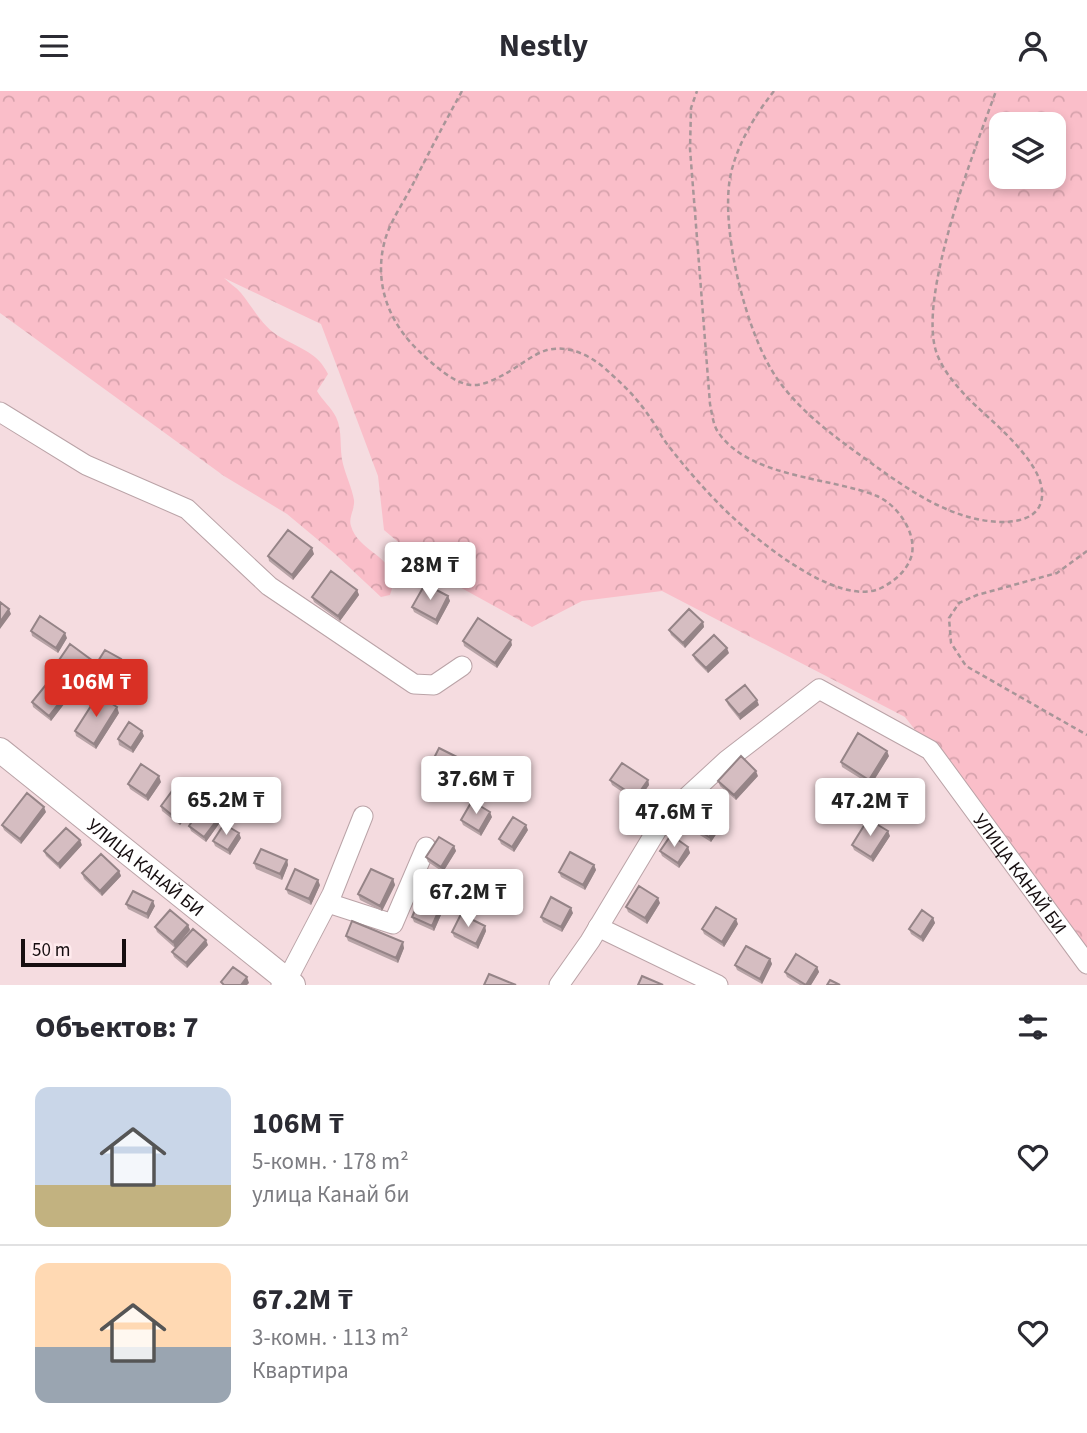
<!DOCTYPE html>
<html lang="ru">
<head>
<meta charset="utf-8">
<style>
	body { margin:0; font-family:"Source Sans 3",sans-serif; background:#f7f7f7; color:#2b2b33; height:100vh; display:flex; flex-direction:column; font-size:26px; white-space:nowrap }
	* { box-sizing:border-box; margin:0 }
	p { font-size:23px; color:#7c7c81 }
	.icon { flex:none; width:38px; height:38px; fill:none; stroke:currentColor; stroke-width:2; stroke-linecap:round; stroke-linejoin:round }
	.map { position:relative; height:894px; overflow:hidden }
	.drawer { display:flex; flex-direction:column; background:#fff; flex:1 }
	.drawer>* { flex:none }
	.fabs { position:absolute; left:989px; top:21px; display:grid; gap:14px }
	.fabs a { display:grid; place-items:center; width:77px; height:77px; border-radius:14px; background:#fff; box-shadow:0 4px 10px #0003; font-size:35px }
	.scale { position:absolute; left:21px; bottom:18px; width:105px; box-sizing:border-box; padding-left:7px; border:4px solid #160e10; border-top:0; font-size:19px; line-height:24px; white-space:nowrap; color:#160e10; -webkit-text-stroke:5px #ffebee; paint-order:stroke }
	.price { position:absolute; translate:-50% -60px; padding:0 16px; border-radius:7px; background:#fff; color:#222; font-size:23px; line-height:46px; filter:drop-shadow(0 2px 4px #0008) }
	.price::after { content:''; position:absolute; left:50%; top:42px; width:21px; height:16px; margin-left:-10px; background:inherit; clip-path:polygon(0 0,100% 0,50% 100%) }
	.price.on { background:#d93025; color:#fff }
	ul { padding:0; list-style:none }
	li { display:flex; align-items:center; gap:21px; height:175px; padding:0 35px }
	li+li { border-top:2px solid #e1e1e2 }
	li span { display:grid; place-items:center; flex:none; width:196px; height:140px; border-radius:14px; color:#555 }
	li>.icon { margin-inline-start:auto }
	span .icon { width:84px; height:84px; fill:#fffc; stroke-width:1 }
	li b { font-size:30px }
	h2 { display:flex; justify-content:space-between; align-items:center; height:84px; padding:0 35px; font-size:30px }
	header { display:flex; justify-content:space-between; align-items:center; height:91px; padding:0 35px; background:#fff; font-size:32px; font-weight:700 }
	.map>svg:first-child { display:block }
	.forest { fill:url(#forest-crowns); fill-rule:evenodd }
	.lines { fill:none; stroke-linecap:round; stroke-linejoin:round }
	.minor-casing { stroke:#baa3a7; stroke-width:21 }
	.major-casing { stroke:#baa3a7; stroke-width:26 }
	.path { stroke:#a89598; stroke-width:2.5; stroke-dasharray:5 3.5; stroke-linecap:butt }
	.minor { stroke:#fff; stroke-width:19 }
	.major { stroke:#fff; stroke-width:24 }
	.wall { fill:#b7a3a6 }
	.shaded-wall { fill:#958487 }
	.building { fill:#d5bdc1; stroke:#958487; stroke-width:2 }
	.labels { text-anchor:middle; stroke-width:5; stroke-linejoin:round; paint-order:stroke }
	.street-label { font-size:19px; fill:#160e10; stroke:#ffebee }
</style>
</head>
<body>
<header><svg class="icon" aria-label="menu" viewBox="0 0 24 24"><path d="M4 6h16M4 12h16M4 18h16"/></svg>Nestly<svg class="icon" aria-label="person" viewBox="0 0 24 24"><circle cx="12" cy="8" r="4"/><path d="M4 21q1-7 8-7t8 7"/></svg></header>
<div class="map">
<svg width="1087" height="894" viewBox="0 0 1087 894">
	<defs>
		<pattern id="forest-crowns" width="20" height="18" patternUnits="userSpaceOnUse" patternTransform="scale(1.75)"><rect width="20" height="18" fill="#fabec9"/><path d="M2 6a3 3 0 1 1 6 0M12 15a3 3 0 1 1 6 0" fill="none" stroke="#d6a2ac"/></pattern>
	</defs>
	<rect width="100%" height="100%" fill="#f5dce0"/>
	<!-- forest -->
	<path class="forest" d="M0 0H1087V859L905 626 662 500 582 510 532 536 436 483 384 439 378 385 321 233 224 187C229 192 236 196 241 202 254 218 263 237 282 247 301 258 318 262 328 283L317 300C322 309 331 316 336 326 343 340 339 358 343 373 346 385 352 397 354 409 355 418 348 427 351 435 359 464 405 466 390 504L381 506 335 463 287 423 224 385 0 222ZM1001 33H1054V86H1001Z"/>
	<g class="lines">
		<!-- minor casing -->
		<g class="minor-casing">
			<g id="minor">
				<path d="M0 321 86 374 187 418 269 495 414 593 434 594 462 575"/>
				<path d="M328 812 393 833 426 756"/>
				<path d="M598 836 718 894"/>
				<path d="M281 894 287 889 332 803 363 725"/>
				<path id="s1" d="M559 894 590 850 664 727 727 669 819 598 930 659 1087 873"/>
			</g>
		</g>
		<!-- major casing -->
		<g class="major-casing">
			<g id="major">
				<path id="s2" d="M0 659 293 894"/>
			</g>
		</g>
		<!-- path -->
		<path class="path" d="M462 0C445 31 428 63 412 95 403 112 390 131 385 149 373 192 389 233 421 262 434 274 453 292 471 294 483 295 495 288 505 283 518 276 533 263 547 259 571 253 595 267 611 283 626 296 640 311 651 328 657 336 661 345 667 353 684 375 703 397 722 416 752 446 838 518 881 497 895 490 908 479 912 463 916 440 897 414 877 405 830 386 749 387 718 341 713 334 712 322 710 313L690 58 691 17 697 0
			M774 0C755 24 738 52 731 82 719 135 746 242 776 286 802 324 842 351 878 377 916 404 958 432 1007 431 1019 430 1033 427 1039 416 1058 379 987 328 965 304 954 292 943 279 937 263 916 208 975 58 996 0
			M1087 460 1057 482 977 504 959 512 949 527 951 552 966 575 1087 644"/>
		<!-- minor -->
		<use href="#minor" class="minor"/>
		<!-- major -->
		<use href="#major" class="major"/>
	</g>
	<!-- wall -->
	<path class="wall" d="M314 463 293 489 269 470 268 465Z
		M357 499 359 504 340 530 314 511 312 506Z
		M448 505 450 510 437 534 414 521 412 516Z
		M703 531 704 536 685 557 671 544 669 539Z
		M31 540 67 547 58 562 32 545Z
		M463 550 512 554 497 577 464 555Z
		M729 562 708 582 695 569 693 564Z
		M93 570 95 575 81 594 58 577 57 572Z
		M123 574 113 590 97 580 95 575Z
		M68 608 51 630 33 616 32 611Z
		M726 609 759 614 740 629 728 614Z
		M119 622 96 658 76 645 75 640Z
		M144 645 133 662 119 654 118 648Z
		M889 665 871 694 842 676 841 671Z
		M467 671 469 676 460 695 432 680 430 675Z
		M758 685 736 709 720 695 718 690Z
		M610 689H648L649 694 637 711 612 694Z
		M161 691 148 710 130 698 128 693Z
		M161 715H195L180 734 162 720Z
		M46 721 21 753 4 739 2 734Z
		M723 725 725 730 711 751 687 736 685 731Z
		M492 726 481 745 463 734 461 729Z
		M221 730 206 751 191 740 189 735Z
		M528 739 514 761 501 753 499 748Z
		M890 745 873 771 854 759 852 754Z
		M241 747 230 764 215 755 213 750Z
		M82 754 60 778 46 765 44 760Z
		M454 755 456 760 443 781 428 771 426 766Z
		M688 756 690 762 679 777 662 765 660 760Z
		M287 769 288 774 282 789 256 778 254 772Z
		M594 774 596 779 585 799 561 786 559 781Z
		M119 780 121 785 102 805 84 788 82 782Z
		M393 788 395 794 382 820 360 809 358 803Z
		M320 794 311 814 288 803 286 798Z
		M442 812 444 817 434 840 414 831 412 826Z
		M660 812 647 833 628 821 626 816Z
		M126 813 155 815 148 828 128 818Z
		M573 822 562 841 543 831 541 826Z
		M933 827 935 832 923 851 911 843 909 838Z
		M738 833 724 856 704 843 702 838Z
		M188 834 190 839 175 857 157 841 155 836Z
		M485 835 486 840 478 858 454 846 452 841Z
		M346 845 404 857 398 872 348 850Z
		M208 854 187 877 174 866 172 861Z
		M770 868 772 873 762 893 737 879 735 874Z
		M817 876 819 881 811 894H800L787 886 785 881Z"/>
	<!-- shaded-wall -->
	<path class="shaded-wall" d="M312 457 314 463 293 489 292 484Z
		M357 499 359 504 340 530 338 525Z
		M448 505 450 510 437 534 436 529Z
		M9 518 11 523 0 538V531Z
		M703 531 704 536 685 557 683 552Z
		M65 542 67 547 58 562 56 557Z
		M511 549 512 554 497 577 495 572Z
		M727 557 729 562 708 582 706 577Z
		M121 568 123 574 113 590 112 585Z
		M93 570 95 575 81 594 79 589Z
		M66 603 68 608 51 630 49 625Z
		M757 609 759 614 740 629 739 624Z
		M117 616 119 622 96 658 94 653Z
		M142 640 144 645 133 662 131 657Z
		M887 660 889 665 871 694 869 689Z
		M467 671 469 676 460 695 458 690Z
		M756 680 758 685 736 709 734 704Z
		M159 685 161 691 148 710 146 705Z
		M648 689 649 694 637 711 636 706Z
		M193 710 195 715 180 734 178 729Z
		M44 716 46 721 21 753 20 748Z
		M490 721 492 726 481 745 479 740Z
		M220 725 221 730 206 751 204 746Z
		M723 725 725 730 711 751 709 746Z
		M526 734 528 739 514 761 512 756Z
		M888 740 890 745 873 771 871 766Z
		M239 742 241 747 230 764 228 759Z
		M80 749 82 754 60 778 58 773Z
		M454 755 456 760 443 781 441 776Z
		M688 756 690 762 679 777 678 772Z
		M287 769 288 774 282 789 280 783Z
		M594 774 596 779 585 799 583 794Z
		M119 780 121 785 102 805 100 800Z
		M393 788 395 794 382 820 380 815Z
		M318 789 320 794 311 814 309 808Z
		M658 807 660 812 647 833 645 827Z
		M153 810 155 815 148 828 147 823Z
		M442 812 444 817 434 840 432 835Z
		M571 817 573 822 562 841 561 836Z
		M933 827 935 832 923 851 921 846Z
		M736 828 738 833 724 856 722 851Z
		M188 834 190 839 175 857 173 851Z
		M485 835 486 840 478 858 476 853Z
		M206 849 208 854 187 877 186 872Z
		M403 851 404 857 398 872 396 867Z
		M770 868 772 873 762 893 760 888Z
		M817 876 819 881 811 894H806Z
		M247 886 249 892 247 894H241Z"/>
	<!-- building -->
	<path class="building" d="M288 439 312 457 292 484 268 465Z
		M331 480 357 499 338 525 312 506Z
		M425 493 448 505 436 529 412 516Z
		M0 511 9 518 0 531Z
		M689 518 703 531 683 552 669 539Z
		M40 525 65 542 56 557 31 540Z
		M478 527 511 549 495 572 463 550Z
		M714 544 727 557 706 577 693 564Z
		M70 553 93 570 79 589 57 572Z
		M105 559 121 568 112 585 95 575Z
		M49 590 66 603 49 625 32 611Z
		M745 594 757 609 739 624 726 609Z
		M98 604 117 616 94 653 75 640Z
		M129 631 142 640 131 657 118 648Z
		M858 642 887 660 869 689 841 671Z
		M439 657 467 671 458 690 430 675Z
		M741 665 756 680 734 704 718 690Z
		M622 672 648 689 636 706 610 689Z
		M141 673 159 685 146 705 128 693Z
		M175 696 193 710 178 729 161 715Z
		M27 702 44 716 20 748 2 734Z
		M698 709 723 725 709 746 685 731Z
		M472 710 490 721 479 740 461 729Z
		M204 713 220 725 204 746 189 735Z
		M513 726 526 734 512 756 499 748Z
		M868 728 888 740 871 766 852 754Z
		M224 733 239 742 228 759 213 750Z
		M66 737 80 749 58 773 44 760Z
		M671 744 688 756 678 772 660 760Z
		M439 746 454 755 441 776 426 766Z
		M261 758 287 769 280 783 254 772Z
		M570 761 594 774 583 794 559 781Z
		M101 763 119 780 100 800 82 782Z
		M295 778 318 789 309 808 286 798Z
		M371 778 393 788 380 815 358 803Z
		M639 795 658 807 645 827 626 816Z
		M133 800 153 810 147 823 126 813Z
		M422 803 442 812 432 835 412 826Z
		M551 806 571 817 561 836 541 826Z
		M716 816 736 828 722 851 702 838Z
		M170 819 188 834 173 851 155 836Z
		M922 819 933 827 921 846 909 838Z
		M461 823 485 835 476 853 452 841Z
		M352 830 403 851 396 867 346 845Z
		M193 838 206 849 186 872 172 861Z
		M746 855 770 868 760 888 735 874Z
		M796 863 817 876 806 894 785 881Z
		M233 876 247 886 241 894H224L221 891Z
		M489 883 516 894H484Z
		M642 885 663 894H638Z
		M830 889 840 894H827Z"/>
	<g class="labels">
		<!-- street labels -->
		<g class="street-label">
			<text dy="7" stroke="none"><textPath href="#s2" startOffset="187">УЛИЦА КАНАЙ БИ</textPath></text>
			<text dy="7" stroke="none"><textPath href="#s1" startOffset="679">УЛИЦА КАНАЙ БИ</textPath></text>
		</g>
	</g>
</svg>
<div class="fabs">
<a><svg class="icon" aria-label="layers" viewBox="0 0 24 24"><path d="M12 4l9 5-9 5-9-5zM3 14l9 5 9-5"/></svg></a>
</div>
<div class="scale">50 m</div>
<b class="price" style="left:430px;top:511px">28M ₸</b>
<b class="price on" style="left:96px;top:628px">106M ₸</b>
<b class="price" style="left:476px;top:725px">37.6M ₸</b>
<b class="price" style="left:226px;top:746px">65.2M ₸</b>
<b class="price" style="left:870px;top:747px">47.2M ₸</b>
<b class="price" style="left:674px;top:758px">47.6M ₸</b>
<b class="price" style="left:468px;top:838px">67.2M ₸</b>
</div>
<section class="drawer">
<h2>Объектов: 7<svg class="icon" aria-label="filters" viewBox="0 0 24 24"><path d="M4 7h16M4 17h16"/><circle cx="9" cy="7" r="2"/><circle cx="15" cy="17" r="2"/></svg></h2>
<ul>
<li><span style="background:linear-gradient(#c9d6e8 70%,#c2b280 0)"><svg class="icon" aria-label="home" viewBox="0 0 24 24"><path d="M3 11l9-7 9 7M6 9v11h12V9"/></svg></span><div><b>106M ₸</b><p>5-комн. · 178 m²</p><p>улица Канай би</p></div><svg class="icon" aria-label="heart" viewBox="0 0 24 24"><path d="M12 20l-8-8c-3-5 5-10 8-4 3-6 11-1 8 4z"/></svg></li>
<li><span style="background:linear-gradient(#ffd9b3 60%,#9aa5b1 0)"><svg class="icon" aria-label="home" viewBox="0 0 24 24"><path d="M3 11l9-7 9 7M6 9v11h12V9"/></svg></span><div><b>67.2M ₸</b><p>3-комн. · 113 m²</p><p>Квартира</p></div><svg class="icon" aria-label="heart" viewBox="0 0 24 24"><path d="M12 20l-8-8c-3-5 5-10 8-4 3-6 11-1 8 4z"/></svg></li>
</ul>
</section>
</body>
</html>
